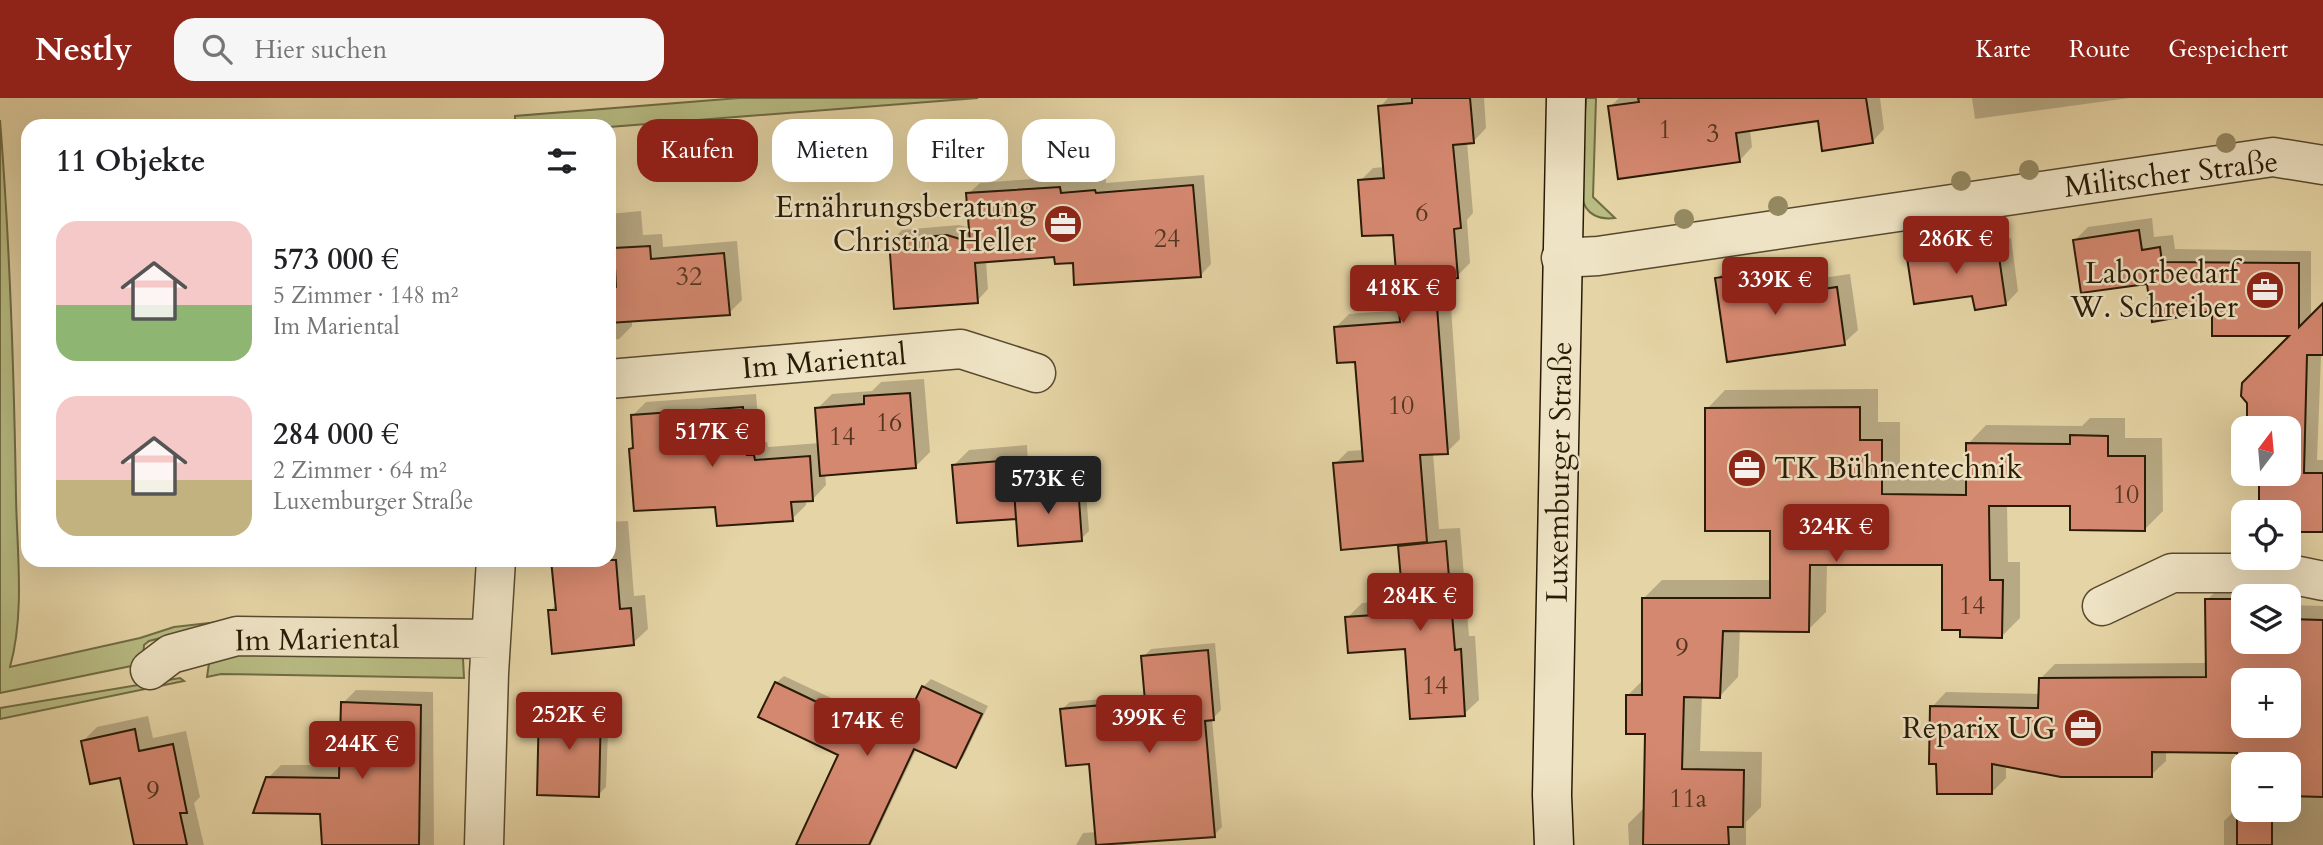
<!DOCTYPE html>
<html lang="de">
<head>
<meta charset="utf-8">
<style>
	body { margin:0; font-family:Cardo,serif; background:#f6f6f6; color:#202124; height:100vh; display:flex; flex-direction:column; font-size:26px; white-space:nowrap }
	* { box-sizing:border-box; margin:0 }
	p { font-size:23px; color:#757577 }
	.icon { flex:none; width:38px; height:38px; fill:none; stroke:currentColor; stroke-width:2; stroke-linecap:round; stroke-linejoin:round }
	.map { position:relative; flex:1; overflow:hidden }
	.panel { position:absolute; left:21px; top:21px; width:595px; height:448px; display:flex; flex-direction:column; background:#fff; border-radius:21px; box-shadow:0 7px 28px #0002 }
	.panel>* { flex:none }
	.guide { position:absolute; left:637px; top:21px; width:665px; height:63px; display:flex; gap:14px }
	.needle { width:46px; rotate:16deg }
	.buttons { position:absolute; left:2231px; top:318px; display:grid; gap:14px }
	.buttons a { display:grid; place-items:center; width:70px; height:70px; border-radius:14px; background:#fff; box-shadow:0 7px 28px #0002; font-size:35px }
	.price { position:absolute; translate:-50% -60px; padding:0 16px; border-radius:7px; background:#8f2418; color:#fff; font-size:23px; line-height:46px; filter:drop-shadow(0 2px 4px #0008) }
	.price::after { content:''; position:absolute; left:50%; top:42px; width:21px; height:16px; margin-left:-10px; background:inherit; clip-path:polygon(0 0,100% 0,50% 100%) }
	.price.current { background:#222; color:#fff }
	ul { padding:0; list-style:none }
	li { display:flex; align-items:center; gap:21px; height:175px; padding:0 35px }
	li span { display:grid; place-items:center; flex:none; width:196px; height:140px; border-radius:21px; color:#555 }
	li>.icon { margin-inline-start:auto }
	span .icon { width:84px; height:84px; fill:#fffc; stroke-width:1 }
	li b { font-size:30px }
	h2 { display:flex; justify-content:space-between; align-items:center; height:84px; padding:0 35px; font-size:30px }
	.tag { padding:0 24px; border-radius:21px; background:#fff; box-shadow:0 7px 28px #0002; font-size:24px; line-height:63px }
	.tag.current { background:#8f2418; color:#fff }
	header { display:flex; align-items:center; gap:42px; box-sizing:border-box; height:98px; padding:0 35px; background:#8f2418; color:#fff }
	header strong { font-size:33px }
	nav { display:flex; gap:38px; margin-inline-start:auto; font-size:24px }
	.search { width:490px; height:63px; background:#f6f6f6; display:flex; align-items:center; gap:18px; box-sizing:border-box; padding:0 24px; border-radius:21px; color:#757577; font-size:26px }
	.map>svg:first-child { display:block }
	.green { fill:#b8bc83; stroke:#706c44; stroke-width:2 }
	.shadow { fill:#0003; fill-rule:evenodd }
	.building { fill:#d58870; stroke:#291b06; stroke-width:2; fill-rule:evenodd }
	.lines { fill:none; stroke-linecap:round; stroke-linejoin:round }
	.street-casing { stroke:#58492e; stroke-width:41 }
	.secondary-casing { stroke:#291b06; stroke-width:41 }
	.street { stroke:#eee3c4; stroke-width:38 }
	.secondary { stroke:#eee3c4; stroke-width:38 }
	.tree { fill:#958962 }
	.labels { text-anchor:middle; stroke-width:5; stroke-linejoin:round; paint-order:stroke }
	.number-label { font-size:26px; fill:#543620 }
	.street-label { font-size:30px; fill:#291b06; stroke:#eee3c4 }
	.poi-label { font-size:30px; fill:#291b06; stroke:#eee3c4; text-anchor:end }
</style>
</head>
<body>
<header>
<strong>Nestly</strong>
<div class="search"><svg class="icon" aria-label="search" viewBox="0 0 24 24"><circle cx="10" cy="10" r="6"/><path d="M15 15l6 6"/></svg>Hier suchen</div>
<nav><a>Karte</a><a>Route</a><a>Gespeichert</a></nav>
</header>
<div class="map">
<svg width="2323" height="747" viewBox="0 0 2323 747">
	<rect width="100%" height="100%" fill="#e5d4a5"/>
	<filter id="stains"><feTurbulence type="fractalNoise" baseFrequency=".00286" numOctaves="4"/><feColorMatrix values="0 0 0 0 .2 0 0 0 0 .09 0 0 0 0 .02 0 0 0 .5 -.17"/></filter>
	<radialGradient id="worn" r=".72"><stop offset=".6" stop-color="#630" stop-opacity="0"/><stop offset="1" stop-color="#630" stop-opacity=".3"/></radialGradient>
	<!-- green -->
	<path class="green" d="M739 0H978L609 29 515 28V18Z
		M1586 0H1596L1593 99 1615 120C1600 122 1585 117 1582 99 1578 77 1585 25 1586 0Z
		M0 22C10 147 14 273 16 399 17 454 25 515 10 569L140 540 174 529 227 523 149 543 144 547 143 560 136 567 0 595Z
		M235 556 460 557 463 561 464 580 221 576 207 579 209 565Z
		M180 580 184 583 0 621V610Z"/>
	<!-- shadow -->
	<path class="shadow" d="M1388 0H1484L1486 30 1473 44H1467L1473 115 1467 122 1470 165 1457 178 1449 179 1460 341 1447 354 1433 355 1439 431 1460 430 1469 538H1475L1479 602 1464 616 1407 549 1347 520 1362 505 1404 502 1400 448 1404 444 1335 366 1348 353 1364 352 1357 262 1336 229 1349 216 1401 212 1394 134 1360 83 1373 70 1385 69 1380 9Z
		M1619 0H1880L1884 31 1872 44 1819 21 1750 32 1752 49 1740 62 1610 9Z
		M1972 0H2129L1975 21Z
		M1204 77 1211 166 1200 178 1056 157 986 163 988 191 977 203 891 143 902 132 959 127 971 130 968 96 980 85 1071 78 1072 84 1106 81V85Z
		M641 113 643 137 662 136 663 149 737 143 742 202 729 215 632 222V228L619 241 609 242V116Z
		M2152 120 2154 139 2173 137 2175 151 2311 153V219L2323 207 2317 362H2323V432H2289V331L2249 304 2293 236 2214 211 2148 184 2075 142 2088 129Z
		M1978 133 1979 145 2011 140 2018 193 2006 206 1974 196 1908 154 1921 141Z
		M1791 159 1795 184 1850 176 1858 232 1844 245 1717 181 1730 167Z
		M924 281 930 354 915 369 825 376 826 387 813 401 806 402V407L792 421 717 407 631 352 635 348 632 318 646 304 756 296 760 344H767L768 349 820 345 817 311 832 296 872 293 881 284Z
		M1878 291V324H1900V378L1968 379V346L1986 327 2082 328 2090 320H2125V340H2162L2163 413 2144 432 2072 406H2007L2008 464H2020V520L2002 538 1944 465H1827L1826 514 1808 532 1740 531 1738 579 1720 598H1702L1700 653 1762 654 1761 709 1746 724V747H1629L1628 726 1645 709 1647 634 1628 597 1644 581V500L1662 482H1772V431L1707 311 1725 292Z
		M1027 347 1029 384 1085 381 1089 433 1081 441 1018 417 1015 419 954 367 969 352Z
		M628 423 634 498 645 497 648 531 633 545 550 513 557 506 553 462H609V424Z
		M2222 487 2274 488V499H2244V544H2289V507L2323 508V747H2224V723L2239 708V653L2166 652V663L2151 677 2006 667V680L1992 694 1932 609 1946 594 2040 596V581L2055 566 2207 565V502ZM2244 583H2289V628H2244ZM2244 667H2289V712H2244Z
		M1215 545 1221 612 1212 621 1222 729 1214 737 1123 747H1076L1083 735 1097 734 1090 664 1062 611 1070 604 1146 597 1143 559 1151 551Z
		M784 578 902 633 923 589 931 581 988 608 963 660 955 668 917 650 871 747H798L841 657 776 585Z
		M356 592 433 594 434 747H322L321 714 268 680 281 667H341L343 605Z
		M549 602 609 603 606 689 598 697 541 610Z
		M148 618 153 640 186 633 200 699 194 705 204 747H133L135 745 121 677 83 643 97 629Z"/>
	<!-- building -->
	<path class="building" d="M1412 0H1470L1474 45 1453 47 1461 130 1454 131 1458 180 1435 182 1448 356 1420 357 1427 444 1341 452 1333 365 1363 363 1355 264 1337 265 1334 229 1400 224 1393 137 1362 138 1358 82 1384 80 1378 8 1412 5Z
		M1638 0H1866L1873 45 1822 53 1818 23 1736 35 1740 64 1618 81 1608 8 1639 4Z
		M1193 87 1201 179 1074 187 1073 165 1055 166 1054 159 975 165 978 205 894 211 889 142 947 137 970 144 966 95 1060 89 1061 95 1095 92 1096 95Z
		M2139 132 2142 152 2160 149 2162 164 2299 165V229L2323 205V257H2307L2304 375H2323V434H2289V415H2259V376H2289V331H2247V305L2241 298 2242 285 2289 238H2212V213L2152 224 2147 186 2081 195 2073 142Z
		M1965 145 1967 157 1998 152 2006 207 1975 212 1972 198 1914 206 1906 153Z
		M650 148 651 161 724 155 730 217 609 225V190L616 189 614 150Z
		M1777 171 1782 197 1837 189 1845 247 1727 264 1715 180Z
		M910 295 916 370 820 378 815 310 864 306V298Z
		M743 309 747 357H754L755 362 810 358 813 403 791 404 793 423 717 428 715 409 634 413 629 351 633 350 631 317Z
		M1860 309V342H1882V396L1966 397V345L2070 346V337L2108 338V358H2145V433L2070 432V408H1989L1990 482H2003L2002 540 1960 539V532H1942V467H1810L1809 534 1723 533 1720 600 1684 599 1682 671 1744 672 1743 729H1728L1729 747H1643L1645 636H1626V597H1642V500H1770V433H1705V310Z
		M1012 362 1016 421 957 425 952 367Z
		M1078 388 1082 443 1018 448 1014 392Z
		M1446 443 1455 552 1461 551 1465 618 1410 621 1405 551 1348 555 1345 519 1404 515 1398 448Z
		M551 462H616L620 511 631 510 634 547 552 556 548 512H556Z
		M2205 501H2244V544H2289V521L2323 522V699L2289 698V667H2244V712H2272V747H2237V655L2152 654V679H2061L1992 666V696H1937L1936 666H1929L1930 608 2038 610 2039 580 2206 579ZM2244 583H2289V628H2244Z
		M1208 552 1214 622 1205 623 1215 739 1096 747 1089 666 1066 668 1060 611 1145 603 1141 558Z
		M775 584 896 642 922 588 982 616 956 670 914 651 869 747H796L838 657 758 619Z
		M341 604 421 607 419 747H322L320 716 253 715 266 679 339 680Z
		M539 609 601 611 599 699 537 697Z
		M135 631 139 653 173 646 187 715H180L187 747H134L120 680 90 686 81 643Z"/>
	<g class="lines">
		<!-- street casing -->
		<g class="street-casing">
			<path id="street" d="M1561 160 1598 158 2273 59 2323 67
				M609 281 961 251 1036 275
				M2102 508 2172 475H2285L2323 483
				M150 572 171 556 237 538 491 541
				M484 747 489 575 496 462"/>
		</g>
		<!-- secondary casing -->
		<g class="secondary-casing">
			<path id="secondary" d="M1554 747 1552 697 1566 0"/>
		</g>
		<!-- street -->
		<use href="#street" class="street"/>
		<!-- secondary -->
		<use href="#secondary" class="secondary"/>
	</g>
	<!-- trees -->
	<g class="tree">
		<circle cx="2226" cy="45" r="10"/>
		<circle cx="2029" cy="72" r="10"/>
		<circle cx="1961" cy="83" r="10"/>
		<circle cx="1778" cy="108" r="10"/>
		<circle cx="1684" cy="121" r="10"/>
	</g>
	<!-- icons -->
	<defs>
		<g id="office-disc" transform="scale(2.0125)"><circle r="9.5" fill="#8f2418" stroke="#eee3c4"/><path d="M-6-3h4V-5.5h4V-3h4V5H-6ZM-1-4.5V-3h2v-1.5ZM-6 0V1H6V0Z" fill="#fff"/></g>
	</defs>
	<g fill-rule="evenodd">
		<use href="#office-disc" x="1063" y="126"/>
		<use href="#office-disc" x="2265" y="192"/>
		<use href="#office-disc" x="1747" y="370"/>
		<use href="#office-disc" x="2083" y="630"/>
	</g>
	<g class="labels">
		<!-- number labels -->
		<g class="number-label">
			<text x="1665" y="40">1</text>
			<text x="1713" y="44">3</text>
			<text x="1422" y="123">6</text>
			<text x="1167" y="149">24</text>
			<text x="689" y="187">32</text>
			<text x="1401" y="316">10</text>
			<text x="889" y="333">16</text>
			<text x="842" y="347">14</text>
			<text x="2126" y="405">10</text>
			<text x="1972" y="516">14</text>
			<text x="1682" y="558">9</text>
			<text x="1435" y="596">14</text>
			<text x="153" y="701">9</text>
			<text x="1688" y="709">11a</text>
		</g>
		<!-- street labels -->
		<g class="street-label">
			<text transform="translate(2171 76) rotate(-7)" y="10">Militscher Straße</text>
			<text transform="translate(824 263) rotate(-5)" y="10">Im Mariental</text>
			<text transform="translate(1559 374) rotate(-89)" y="10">Luxemburger Straße</text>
			<text transform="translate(317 541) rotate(-1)" y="10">Im Mariental</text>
		</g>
		<!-- poi labels -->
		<g class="poi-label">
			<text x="1036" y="119">Ernährungsberatung<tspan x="1036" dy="34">Christina Heller</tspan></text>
			<text x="2238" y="185">Laborbedarf<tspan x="2238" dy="34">W. Schreiber</tspan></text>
			<text x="1774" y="380" text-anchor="start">TK Bühnentechnik</text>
			<text x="2056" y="640">Reparix UG</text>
		</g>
	</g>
	<rect width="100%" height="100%" filter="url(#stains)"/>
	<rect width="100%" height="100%" fill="url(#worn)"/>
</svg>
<div class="buttons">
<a><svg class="needle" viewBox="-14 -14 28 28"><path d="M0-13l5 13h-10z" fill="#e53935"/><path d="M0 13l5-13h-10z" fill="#757577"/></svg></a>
<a><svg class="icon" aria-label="locate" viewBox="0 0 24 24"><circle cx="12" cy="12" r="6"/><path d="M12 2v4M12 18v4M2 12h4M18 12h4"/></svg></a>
<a><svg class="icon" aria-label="layers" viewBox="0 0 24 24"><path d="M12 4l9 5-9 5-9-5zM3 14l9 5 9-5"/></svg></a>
<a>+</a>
<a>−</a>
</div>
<b class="price" style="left:1956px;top:178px">286K €</b>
<b class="price" style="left:1775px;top:219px">339K €</b>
<b class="price" style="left:1403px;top:227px">418K €</b>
<b class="price" style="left:712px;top:371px">517K €</b>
<b class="price current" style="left:1048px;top:418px">573K €</b>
<b class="price" style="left:1836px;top:466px">324K €</b>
<b class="price" style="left:1420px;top:535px">284K €</b>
<b class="price" style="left:569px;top:654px">252K €</b>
<b class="price" style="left:1149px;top:657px">399K €</b>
<b class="price" style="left:867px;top:660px">174K €</b>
<b class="price" style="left:362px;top:683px">244K €</b>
<div class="guide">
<a class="tag current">Kaufen</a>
<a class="tag">Mieten</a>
<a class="tag">Filter</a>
<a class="tag">Neu</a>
</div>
<section class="panel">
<h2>11 Objekte<svg class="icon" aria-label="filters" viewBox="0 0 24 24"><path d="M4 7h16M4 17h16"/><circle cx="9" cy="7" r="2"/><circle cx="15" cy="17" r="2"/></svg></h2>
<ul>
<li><span style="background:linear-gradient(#f6c9c9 60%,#8fb573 0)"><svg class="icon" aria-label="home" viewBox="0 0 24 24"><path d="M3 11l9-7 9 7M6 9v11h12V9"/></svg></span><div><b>573 000 €</b><p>5 Zimmer · 148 m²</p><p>Im Mariental</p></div></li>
<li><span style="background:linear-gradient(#f6c9c9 60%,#c2b280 0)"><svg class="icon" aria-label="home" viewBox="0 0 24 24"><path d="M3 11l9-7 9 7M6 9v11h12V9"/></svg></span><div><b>284 000 €</b><p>2 Zimmer · 64 m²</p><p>Luxemburger Straße</p></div></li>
</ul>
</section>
</div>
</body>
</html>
